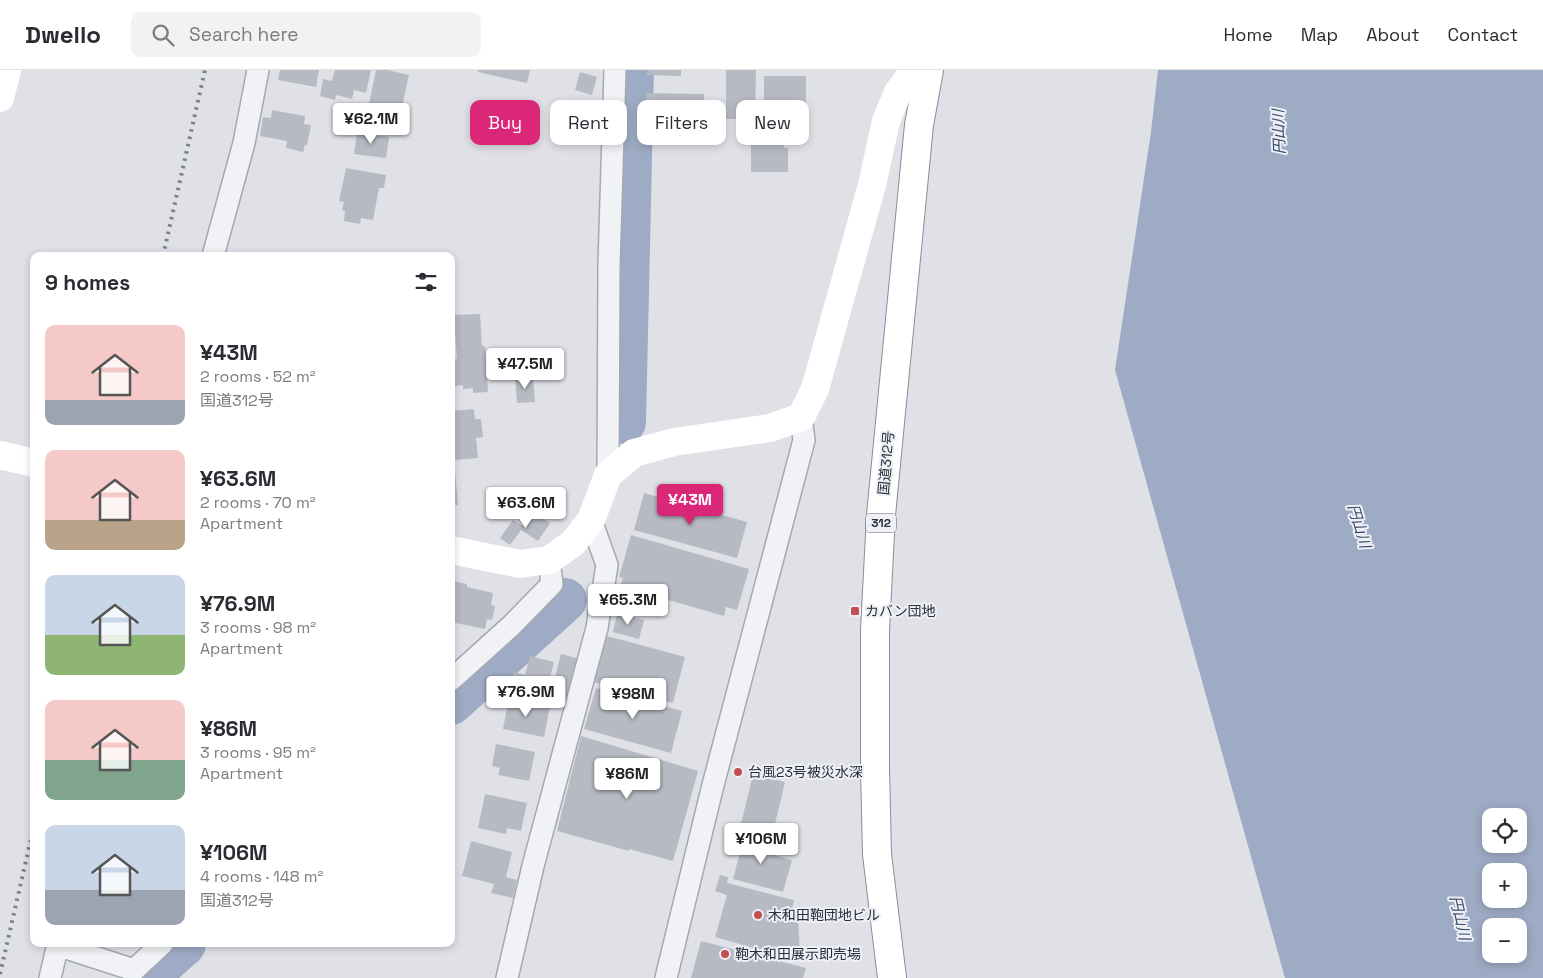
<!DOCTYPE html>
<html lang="en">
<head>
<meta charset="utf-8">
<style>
	body { margin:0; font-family:"Space Grotesk","Noto Sans JP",sans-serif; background:#f2f2f3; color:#2b2b33; height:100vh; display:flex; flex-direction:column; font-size:19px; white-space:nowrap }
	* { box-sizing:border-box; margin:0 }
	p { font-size:16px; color:#7c7c81 }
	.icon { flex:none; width:28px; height:28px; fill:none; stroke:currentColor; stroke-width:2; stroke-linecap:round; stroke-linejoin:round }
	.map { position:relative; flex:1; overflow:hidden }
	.drawer { position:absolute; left:30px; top:182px; width:425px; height:695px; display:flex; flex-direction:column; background:#fff; border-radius:10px; box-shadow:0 2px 8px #0003 }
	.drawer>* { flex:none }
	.hud { position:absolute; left:470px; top:30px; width:475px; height:45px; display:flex; gap:10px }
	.controls { position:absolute; left:1482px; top:738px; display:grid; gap:10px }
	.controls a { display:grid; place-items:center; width:45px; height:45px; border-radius:10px; background:#fff; box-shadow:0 2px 8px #0003; font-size:25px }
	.price { position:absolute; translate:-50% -42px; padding:0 11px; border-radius:5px; background:#fff; color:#222; font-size:16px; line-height:32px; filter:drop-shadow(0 1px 2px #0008) }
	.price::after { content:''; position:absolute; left:50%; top:30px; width:15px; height:11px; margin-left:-8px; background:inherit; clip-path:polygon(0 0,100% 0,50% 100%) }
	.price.on { background:#db2777; color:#fff }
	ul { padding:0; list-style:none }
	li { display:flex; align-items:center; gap:15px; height:125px; padding:0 15px }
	li span { display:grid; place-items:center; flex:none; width:140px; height:100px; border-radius:10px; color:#555 }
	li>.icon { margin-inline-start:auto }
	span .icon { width:60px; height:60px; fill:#fffc; stroke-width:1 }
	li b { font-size:21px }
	h2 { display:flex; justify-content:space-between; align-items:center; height:60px; padding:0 15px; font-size:21px }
	.chip { padding:0 18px; border-radius:10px; background:#fff; box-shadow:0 2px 8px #0003; font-size:18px; line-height:45px }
	.chip.on { background:#db2777; color:#fff }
	header { display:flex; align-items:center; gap:30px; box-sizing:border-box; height:70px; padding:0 25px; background:#fff; border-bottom:1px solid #e1e1e2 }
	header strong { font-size:24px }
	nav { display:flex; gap:28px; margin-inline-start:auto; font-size:18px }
	.search { width:350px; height:45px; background:#f2f2f3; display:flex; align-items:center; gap:12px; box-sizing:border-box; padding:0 18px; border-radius:10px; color:#7c7c81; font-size:19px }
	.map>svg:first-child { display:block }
	.water { fill:#9dabc4; fill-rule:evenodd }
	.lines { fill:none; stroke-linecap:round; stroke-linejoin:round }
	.river { stroke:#9dabc4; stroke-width:44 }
	.building { fill:#b7bac3 }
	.street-casing { stroke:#a5a8b1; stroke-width:24 }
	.highway-casing { stroke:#888d9c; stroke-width:30 }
	.street { stroke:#f1f2f6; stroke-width:21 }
	.secondary { stroke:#fff; stroke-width:28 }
	.highway { stroke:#fff; stroke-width:28 }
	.rail { stroke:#7a7f8f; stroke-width:4; stroke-dasharray:2.5 5; stroke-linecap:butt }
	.poi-dot { fill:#c24e51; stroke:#eef0f5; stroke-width:2 }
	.labels { text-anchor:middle; stroke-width:4; stroke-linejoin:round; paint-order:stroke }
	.shield { fill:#eef0f5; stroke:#646874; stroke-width:1 }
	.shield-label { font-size:12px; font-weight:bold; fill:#292e3d }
	.street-label { font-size:14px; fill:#292e3d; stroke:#eef0f5 }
	.poi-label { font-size:14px; fill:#292e3d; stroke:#eef0f5; text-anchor:start }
	.water-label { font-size:15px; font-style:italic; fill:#37496d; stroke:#eef0f5 }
</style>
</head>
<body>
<header>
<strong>Dwello</strong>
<div class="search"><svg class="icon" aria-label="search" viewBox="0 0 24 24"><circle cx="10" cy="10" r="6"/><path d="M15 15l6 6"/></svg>Search here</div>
<nav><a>Home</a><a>Map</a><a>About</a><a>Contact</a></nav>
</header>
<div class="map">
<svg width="1543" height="908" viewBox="0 0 1543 908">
	<rect width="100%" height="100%" fill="#dfe1e7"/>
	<!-- water -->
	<path class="water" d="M1158 0H1543V908H1285L1115 300 1151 62ZM1491 746H1519V774H1491ZM1491 801H1519V829H1491ZM1491 856H1519V884H1491Z"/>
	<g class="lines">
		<!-- river -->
		<path class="river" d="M624 352 632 0
			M451 633 565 530
			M146 908 184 874"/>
	</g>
	<!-- building -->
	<path class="building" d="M280 0H319L316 17 278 10Z
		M335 0H371L366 23 354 20 352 29 336 25 335 30 320 26 323 9 332 11Z
		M376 0H387L409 5 401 41 394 40 392 48 375 44 377 36 369 34Z
		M478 0H530L527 13 478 2Z
		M647 0H681V6L647 5Z
		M726 0H756L755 49H726Z
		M580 2 597 7 592 25 575 20Z
		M764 6H806V36H786V39H764Z
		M646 23 704 24V52L646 51Z
		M272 40 305 46 304 54 311 55 307 75H305L303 82 286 78 287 71 260 66 263 47 271 48Z
		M357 62 389 67 386 88 354 84Z
		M751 68H784V78H788V102H751Z
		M346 98 386 105 384 118H379L373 150 361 148 360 154 344 151 345 141 342 140 344 132 339 131Z
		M480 244 482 276H485L488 322 473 323V318L463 319V315L454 316 453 289H457L454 245Z
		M533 308 535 332 517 333 515 309Z
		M474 339 475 349H481L483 367 476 368 478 388 454 390 458 435H451V341Z
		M644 423 747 452 737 488 634 460Z
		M533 442 550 453 538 471 521 460 510 475 500 468 513 450 523 456Z
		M631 465 749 499 737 540 726 537 724 546 620 516 623 508 619 507Z
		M453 511 467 514V517L493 523 491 535 495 536 492 550 487 549 485 559 451 552V519Z
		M617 544 644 550 639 569 613 562Z
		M607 566 685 587 673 633 594 612Z
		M561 584 580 589 568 635 549 630Z
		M530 586 554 592 545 627 510 618 514 602 525 605Z
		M596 618 682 641 671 683 584 659Z
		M509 628 550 636 544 667 503 659Z
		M581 666 698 701 673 791 629 779V781L557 761Z
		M496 674 535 682 529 711 498 705 500 698 492 696Z
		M753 704 785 712 772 766 740 758Z
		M485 724 527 733 521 761 507 758 506 764 478 758Z
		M745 763 767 769 763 782 792 790 783 822 733 809Z
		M471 771 512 782 506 807 517 810 513 828 491 823 494 814 462 806Z
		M720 805 728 807 727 813 794 830 791 844 798 846 800 885 781 880 779 885 715 867 727 825 715 821Z
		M701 871 806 898 803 908H691Z"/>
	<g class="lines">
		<!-- street casing -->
		<g class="street-casing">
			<path id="street" d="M213 186 244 73 258 0
				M608 405 609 195 615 0
				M451 610 512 555 552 514 549 490
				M57 875 134 900 162 874
				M50 908 58 874
				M507 908 533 796 597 558 607 495 591 450
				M666 908 712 719 804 370 801 347"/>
		</g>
		<!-- highway casing -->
		<g class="highway-casing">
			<path id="highway" d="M892 908 877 784 875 698V560L881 445 919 55 929 0"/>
		</g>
		<!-- street -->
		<use href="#street" class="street"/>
		<!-- secondary -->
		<path class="secondary" d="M0 28 7 0
			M0 385 34 393
			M451 480 520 494 549 490 573 473 591 450 608 405 634 383 674 372 770 358 801 347 815 319 872 115 886 51 898 22 911 5 926 0"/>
		<!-- highway -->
		<use href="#highway" class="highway"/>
		<!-- rail -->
		<path class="rail" d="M163 186 205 0
			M0 904 34 756"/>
	</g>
	<!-- markers -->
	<g class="poi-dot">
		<rect x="850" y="536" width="10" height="10" rx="2.5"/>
		<circle cx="738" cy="702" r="5"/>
		<circle cx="758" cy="845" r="5"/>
		<circle cx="725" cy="884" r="5"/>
	</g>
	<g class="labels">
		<!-- shield labels -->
		<rect class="shield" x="866" y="443.5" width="30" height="19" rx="4"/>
		<g class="shield-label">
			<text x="881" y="457">312</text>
		</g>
		<!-- street labels -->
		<g class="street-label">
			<text transform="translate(886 393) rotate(-85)" y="5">国道312号</text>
		</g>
		<!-- poi labels -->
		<g class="poi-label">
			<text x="865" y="546">カバン団地</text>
			<text x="748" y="707">台風23号被災水深</text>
			<text x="768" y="850">木和田鞄団地ビル</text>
			<text x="735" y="889">鞄木和田展示即売場</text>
		</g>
		<!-- water labels -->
		<g class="water-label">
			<text transform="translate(1279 62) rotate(-92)" y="5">円山川</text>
			<text transform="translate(1359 456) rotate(73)" y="5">円山川</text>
			<text transform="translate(1460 848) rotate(77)" y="5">円山川</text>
		</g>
	</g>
</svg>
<div class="controls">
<a><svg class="icon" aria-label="locate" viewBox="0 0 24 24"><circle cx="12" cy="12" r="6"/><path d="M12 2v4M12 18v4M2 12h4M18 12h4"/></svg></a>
<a>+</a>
<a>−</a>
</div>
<b class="price" style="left:371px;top:75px">¥62.1M</b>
<b class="price" style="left:525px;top:320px">¥47.5M</b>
<b class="price on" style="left:690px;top:456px">¥43M</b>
<b class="price" style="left:526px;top:459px">¥63.6M</b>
<b class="price" style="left:628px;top:556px">¥65.3M</b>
<b class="price" style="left:526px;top:648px">¥76.9M</b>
<b class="price" style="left:633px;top:650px">¥98M</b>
<b class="price" style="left:627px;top:730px">¥86M</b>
<b class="price" style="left:761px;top:795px">¥106M</b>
<div class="hud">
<a class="chip on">Buy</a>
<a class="chip">Rent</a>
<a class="chip">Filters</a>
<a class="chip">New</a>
</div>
<section class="drawer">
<h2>9 homes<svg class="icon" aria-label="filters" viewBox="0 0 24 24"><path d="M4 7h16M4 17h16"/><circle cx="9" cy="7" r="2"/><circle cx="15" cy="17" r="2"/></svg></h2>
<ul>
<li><span style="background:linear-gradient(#f6c9c9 75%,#9aa5b1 0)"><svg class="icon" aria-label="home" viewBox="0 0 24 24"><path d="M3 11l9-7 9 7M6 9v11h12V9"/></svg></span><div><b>¥43M</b><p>2 rooms · 52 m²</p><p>国道312号</p></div></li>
<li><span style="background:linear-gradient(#f6c9c9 70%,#b9a48a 0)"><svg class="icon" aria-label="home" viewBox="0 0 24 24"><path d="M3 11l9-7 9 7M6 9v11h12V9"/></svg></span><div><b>¥63.6M</b><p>2 rooms · 70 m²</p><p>Apartment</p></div></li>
<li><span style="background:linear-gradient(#c9d6e8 60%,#8fb573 0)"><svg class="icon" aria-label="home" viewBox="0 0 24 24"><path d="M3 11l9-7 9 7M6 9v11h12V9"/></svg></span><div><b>¥76.9M</b><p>3 rooms · 98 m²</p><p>Apartment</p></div></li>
<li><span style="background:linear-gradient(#f6c9c9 60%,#7fa58c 0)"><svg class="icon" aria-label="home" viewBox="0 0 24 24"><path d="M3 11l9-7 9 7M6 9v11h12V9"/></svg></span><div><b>¥86M</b><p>3 rooms · 95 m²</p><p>Apartment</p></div></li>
<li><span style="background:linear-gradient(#c9d6e8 65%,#9aa5b1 0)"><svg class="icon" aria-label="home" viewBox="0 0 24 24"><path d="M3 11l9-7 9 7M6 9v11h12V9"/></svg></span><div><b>¥106M</b><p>4 rooms · 148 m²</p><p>国道312号</p></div></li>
</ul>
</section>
</div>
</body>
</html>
